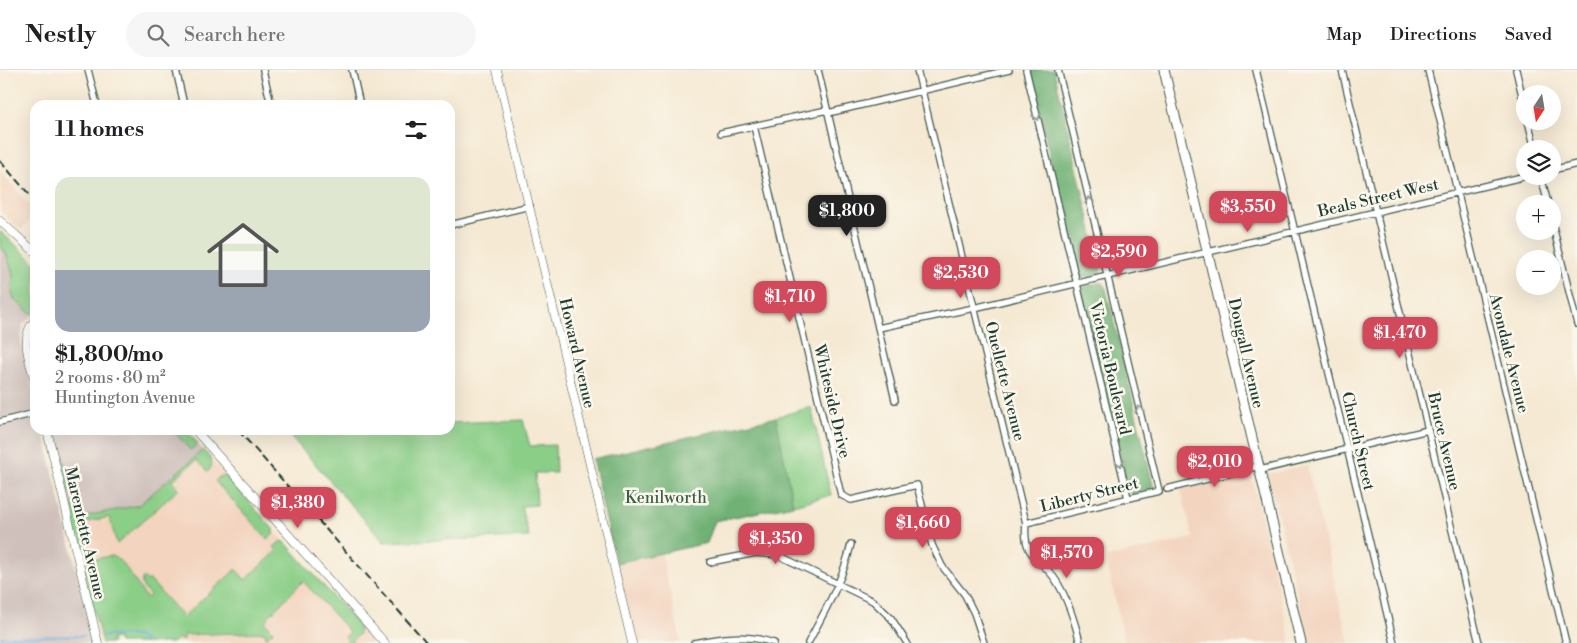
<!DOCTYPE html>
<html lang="en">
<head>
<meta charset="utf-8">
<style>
	body { margin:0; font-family:"Libre Bodoni",serif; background:#f6f6f6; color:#202124; height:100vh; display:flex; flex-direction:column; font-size:19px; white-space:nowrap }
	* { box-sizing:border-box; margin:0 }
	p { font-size:16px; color:#757577 }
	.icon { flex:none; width:28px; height:28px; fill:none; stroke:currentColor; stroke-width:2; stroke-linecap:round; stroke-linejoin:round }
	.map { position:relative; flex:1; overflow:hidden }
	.drawer { position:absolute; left:30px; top:30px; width:425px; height:335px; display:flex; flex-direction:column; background:#fff; border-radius:15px; box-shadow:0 5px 20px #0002 }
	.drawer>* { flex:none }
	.needle { width:32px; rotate:192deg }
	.fabs { position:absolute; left:1516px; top:15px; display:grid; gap:10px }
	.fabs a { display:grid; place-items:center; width:45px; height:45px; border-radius:50%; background:#fff; box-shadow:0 5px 20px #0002; font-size:25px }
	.price { position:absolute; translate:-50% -42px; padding:0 11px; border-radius:10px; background:#d1495b; color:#fff; font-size:16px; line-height:32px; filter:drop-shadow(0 1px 2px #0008) }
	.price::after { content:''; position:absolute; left:50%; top:30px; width:15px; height:11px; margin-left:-8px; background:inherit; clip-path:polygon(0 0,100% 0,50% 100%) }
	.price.on { background:#222; color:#fff }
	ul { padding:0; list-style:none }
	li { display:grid; align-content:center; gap:10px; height:265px; padding:0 25px }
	li span { display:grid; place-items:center; height:155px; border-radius:15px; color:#555 }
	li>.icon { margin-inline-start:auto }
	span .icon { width:90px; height:90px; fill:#fffc; stroke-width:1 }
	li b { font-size:21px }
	h2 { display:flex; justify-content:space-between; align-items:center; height:60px; padding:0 25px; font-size:21px }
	header { display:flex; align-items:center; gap:30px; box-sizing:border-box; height:70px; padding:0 25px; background:#fff; border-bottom:1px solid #e0e0e0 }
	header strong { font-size:24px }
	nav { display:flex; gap:28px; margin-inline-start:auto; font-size:18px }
	.search { width:350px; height:45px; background:#f6f6f6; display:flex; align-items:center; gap:12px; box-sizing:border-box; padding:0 18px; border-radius:28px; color:#757577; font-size:19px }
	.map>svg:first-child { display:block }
	.built { fill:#f3d4bf }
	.industrial { fill:#cfc0bb }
	.green { fill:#8ace87; stroke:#54865e }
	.forest { fill:#6fb174; stroke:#477754 }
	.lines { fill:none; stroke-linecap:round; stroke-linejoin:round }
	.stream { stroke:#6fa6dd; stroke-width:2 }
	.street-casing { stroke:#3f574c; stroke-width:8 }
	.secondary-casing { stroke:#3f574c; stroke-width:9 }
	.primary-casing { stroke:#3f574c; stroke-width:11 }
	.street { stroke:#fff; stroke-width:5.5 }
	.secondary { stroke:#fff; stroke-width:8 }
	.primary { stroke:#fff; stroke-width:9 }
	.rail { stroke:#1f3d34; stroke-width:2; stroke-dasharray:8 4; stroke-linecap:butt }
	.oneway { stroke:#8f9e9a }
	.labels { text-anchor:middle; stroke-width:5; stroke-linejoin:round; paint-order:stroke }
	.street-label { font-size:16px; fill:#1f3d34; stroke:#fbf7ec }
	.park-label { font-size:16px; fill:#3a6149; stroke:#fbf7ec }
</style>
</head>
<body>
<header>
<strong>Nestly</strong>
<div class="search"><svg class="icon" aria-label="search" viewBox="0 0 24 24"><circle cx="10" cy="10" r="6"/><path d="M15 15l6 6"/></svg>Search here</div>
<nav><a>Map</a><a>Directions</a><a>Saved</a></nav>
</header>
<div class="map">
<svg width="1577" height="573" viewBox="0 0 1577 573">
	<rect width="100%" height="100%" fill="#fbf7ec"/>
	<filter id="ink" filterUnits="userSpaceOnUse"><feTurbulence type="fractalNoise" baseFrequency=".02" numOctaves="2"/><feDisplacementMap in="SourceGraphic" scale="10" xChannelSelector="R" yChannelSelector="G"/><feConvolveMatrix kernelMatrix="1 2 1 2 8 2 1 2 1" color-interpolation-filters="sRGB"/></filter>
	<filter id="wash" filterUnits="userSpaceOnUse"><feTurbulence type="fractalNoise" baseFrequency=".0096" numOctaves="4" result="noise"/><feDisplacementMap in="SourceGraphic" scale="20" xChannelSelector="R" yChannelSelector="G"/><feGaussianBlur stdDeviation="1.12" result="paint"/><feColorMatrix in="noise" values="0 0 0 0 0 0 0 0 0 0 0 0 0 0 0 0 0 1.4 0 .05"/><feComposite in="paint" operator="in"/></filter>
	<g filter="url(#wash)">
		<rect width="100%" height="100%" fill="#f5e9d3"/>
		<!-- built -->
		<path class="built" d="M0 101 35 141V145L21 160 0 141Z
			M203 380 374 573H147L98 556 72 449 139 435Z
			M1307 395 1346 561 1349 573H1309L1268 404Z
			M1251 403 1291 573H1125L1106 488 1193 468 1181 419Z
			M661 483 681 572 638 573 634 565 616 493Z"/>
		<!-- industrial -->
		<path class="industrial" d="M0 161 35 193V244L23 254 21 272 35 328V360H43L94 573H0Z
			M50 360H186L203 380 139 435 72 449Z"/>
		<!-- green -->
		<path class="green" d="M0 161 35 193V244L29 242 14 229 12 223 13 205 6 183 0 175Z
			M811 337 831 425 793 435 715 451 707 473 616 493 776 347Z
			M523 350 530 376 555 375 556 403H535L537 435 521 436 529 467 384 472 285 360H450V353Z
			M173 360H186L198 374 190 380Z
			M57 370 59 371 72 422 65 421 53 373Z
			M203 380 212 390 211 397 208 402 196 390 172 411 179 419 117 474 109 447 84 453 89 482 88 484 80 482 69 437 75 434 78 448 139 435Z
			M222 406 227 407 273 459V465L267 469 215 411 219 407Z
			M281 471 285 472 359 556V564L350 573H345L348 570 345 567 349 563 348 560 303 511 268 547 269 548 265 552 273 561 272 563 270 562 268 567H266L265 562 184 565 182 571 178 568 172 573H119L118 568 111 569 112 573H102L83 497C89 491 92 490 100 488 104 487 108 486 112 486 124 489 139 519 147 528L150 525C145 520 139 515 143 507L147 511 149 509 183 547 236 499 245 510 277 481 274 477Z"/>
		<!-- forest -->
		<path class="forest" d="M1030 0H1054L1101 199 1099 204 1082 208 1077 205Z
			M1102 212 1105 215 1153 415 1151 420 1132 424 1129 423 1081 221 1083 217Z
			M776 347 793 435 715 451 707 473 616 493 592 389Z"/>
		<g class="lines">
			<!-- stream -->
			<path class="stream" d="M103 566C116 566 132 562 143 569L144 573
				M0 567 85 566"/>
		</g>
	</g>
	<g filter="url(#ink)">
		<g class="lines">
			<!-- street casing -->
			<g class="street-casing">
				<path id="street" d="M88 0 97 35
					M176 0 184 35
					M263 0 271 35
					M352 0 360 35
					M818 0 895 330
					M917 0 1026 453C1022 490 1042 487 1057 512 1068 530 1075 552 1080 573
					M1026 0 1128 428
					M1256 0 1394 573
					M1342 0 1479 573
					M1428 0 1566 573
					M1516 0 1525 38
					M828 43 1009 0
					M1528 51 1535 79
					M754 56 841 425 851 430 917 415 932 475 942 496 965 525 974 543 984 573
					M721 63 827 40
					M1552 100 1577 94
					M1541 106 1548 134
					M1552 152 1577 254
					M450 155 530 136
					M878 258 974 238 1526 106
					M0 352 35 343
					M1260 400 1428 360
					M1167 419 1259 396
					M1026 453 1159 421 1058 0
					M710 492 756 483 778 485 873 531 891 548 907 573
					M694 573C720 567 747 564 774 573
					M808 573C825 541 843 510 851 474"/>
			</g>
			<!-- secondary casing -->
			<g class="secondary-casing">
				<path id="secondary" d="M497 0 632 573
					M0 151 35 182
					M35 250C19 267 30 292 35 311
					M47 360 98 573
					M195 360 385 573"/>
			</g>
			<!-- primary casing -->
			<g class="primary-casing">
				<path id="primary" d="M1164 0 1301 573"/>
			</g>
			<!-- street -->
			<use href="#street" class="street"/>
			<!-- secondary -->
			<use href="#secondary" class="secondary"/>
			<!-- primary -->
			<use href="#primary" class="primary"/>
			<!-- rail -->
			<path class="rail" d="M0 91 35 131
				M238 360 427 573"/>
		</g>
		<!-- one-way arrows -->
		<defs><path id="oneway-chevron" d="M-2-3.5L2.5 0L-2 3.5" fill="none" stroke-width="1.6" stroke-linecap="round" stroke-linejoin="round" transform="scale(1.25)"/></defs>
		<g class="oneway">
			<use href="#oneway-chevron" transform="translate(1037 47) rotate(77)"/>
			<use href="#oneway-chevron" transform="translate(1089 130) rotate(-103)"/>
			<use href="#oneway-chevron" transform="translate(1139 339) rotate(-103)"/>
			<use href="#oneway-chevron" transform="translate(1120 393) rotate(77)"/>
		</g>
	</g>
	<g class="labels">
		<!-- street labels -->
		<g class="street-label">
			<text transform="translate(1378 127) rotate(-13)" y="6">Beals Street West</text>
			<text transform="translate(578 283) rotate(77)" y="6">Howard Avenue</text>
			<text transform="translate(1247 283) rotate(77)" y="6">Dougall Avenue</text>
			<text transform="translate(1510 283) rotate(76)" y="6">Avondale Avenue</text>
			<text transform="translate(1111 298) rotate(77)" y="6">Victoria Boulevard</text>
			<text transform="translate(1006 311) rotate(76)" y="6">Ouellette Avenue</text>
			<text transform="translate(833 331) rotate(77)" y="6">Whiteside Drive</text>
			<text transform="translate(1359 371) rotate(77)" y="6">Church Street</text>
			<text transform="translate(1445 371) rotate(77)" y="6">Bruce Avenue</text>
			<text transform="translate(1089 424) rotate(-14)" y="6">Liberty Street</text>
			<text transform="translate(86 463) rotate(77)" y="6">Marentette Avenue</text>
		</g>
		<!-- park labels -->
		<g class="park-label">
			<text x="666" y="433">Kenilworth</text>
		</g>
	</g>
</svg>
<div class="fabs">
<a><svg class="needle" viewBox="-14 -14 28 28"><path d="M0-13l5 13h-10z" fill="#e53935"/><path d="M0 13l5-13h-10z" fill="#757577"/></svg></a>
<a><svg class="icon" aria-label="layers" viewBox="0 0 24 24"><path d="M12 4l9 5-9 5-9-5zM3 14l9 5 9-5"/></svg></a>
<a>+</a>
<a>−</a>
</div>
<b class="price" style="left:1248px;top:163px">$3,550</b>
<b class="price on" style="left:847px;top:167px">$1,800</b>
<b class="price" style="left:1119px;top:208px">$2,590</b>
<b class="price" style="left:961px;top:229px">$2,530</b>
<b class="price" style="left:790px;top:253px">$1,710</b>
<b class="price" style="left:1400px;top:289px">$1,470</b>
<b class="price" style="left:1215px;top:418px">$2,010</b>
<b class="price" style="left:298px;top:459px">$1,380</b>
<b class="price" style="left:923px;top:479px">$1,660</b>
<b class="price" style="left:776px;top:495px">$1,350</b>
<b class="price" style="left:1067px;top:509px">$1,570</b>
<section class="drawer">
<h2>11 homes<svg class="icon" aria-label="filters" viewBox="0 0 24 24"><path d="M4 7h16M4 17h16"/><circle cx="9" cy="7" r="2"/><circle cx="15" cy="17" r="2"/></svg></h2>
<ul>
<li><span style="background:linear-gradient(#dfe7d0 60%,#9aa5b1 0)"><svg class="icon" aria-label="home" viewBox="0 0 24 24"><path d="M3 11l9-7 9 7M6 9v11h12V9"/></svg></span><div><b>$1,800/mo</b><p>2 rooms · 80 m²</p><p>Huntington Avenue</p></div></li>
</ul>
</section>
</div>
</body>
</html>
